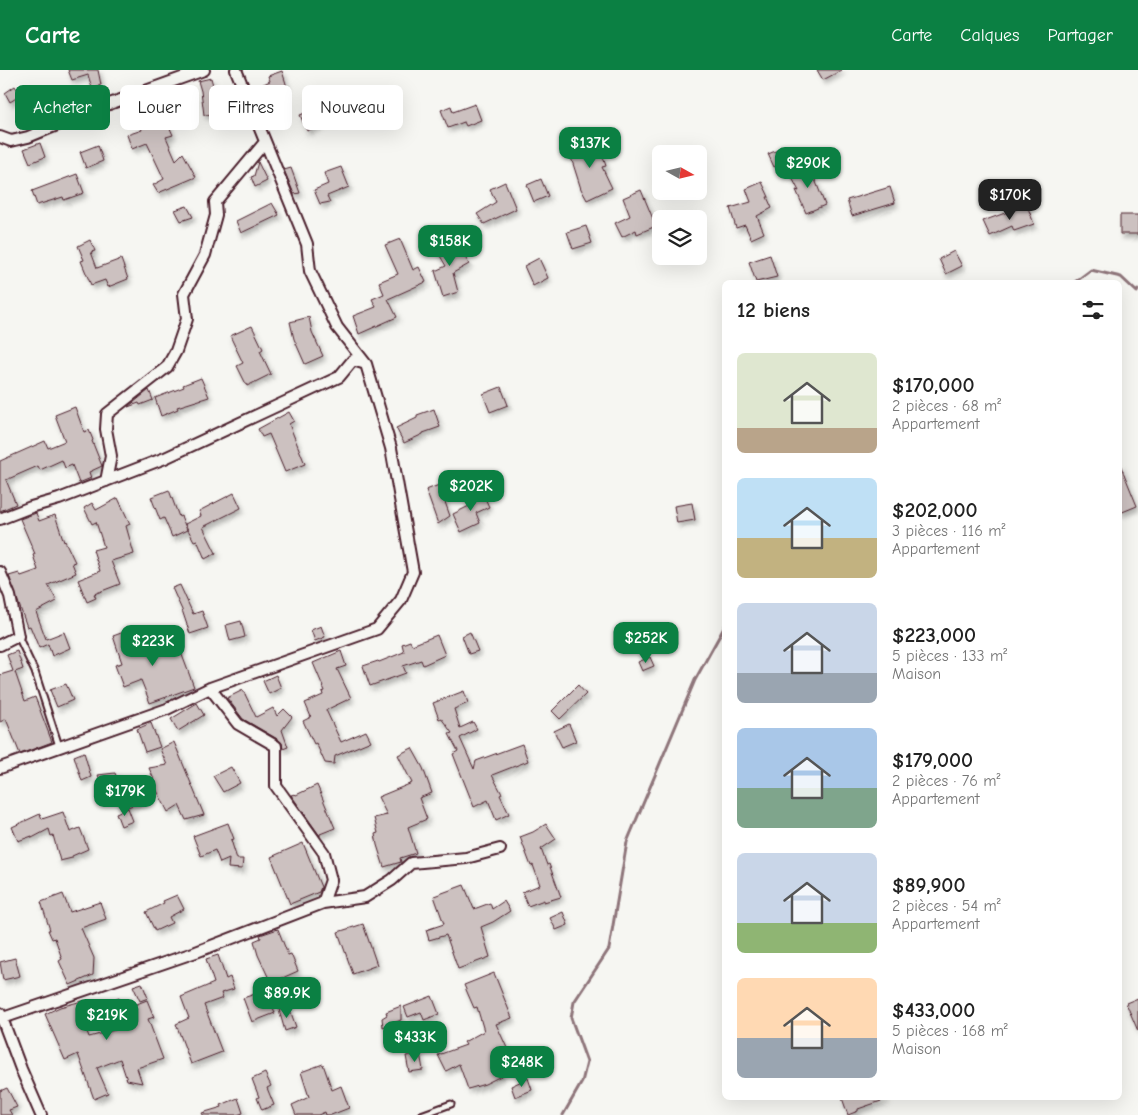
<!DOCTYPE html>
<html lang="fr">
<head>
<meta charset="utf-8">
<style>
	body { margin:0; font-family:"Comic Neue",sans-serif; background:#f6f6f6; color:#222; height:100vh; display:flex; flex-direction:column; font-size:19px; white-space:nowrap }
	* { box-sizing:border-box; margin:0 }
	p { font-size:16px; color:#767676 }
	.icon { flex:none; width:28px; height:28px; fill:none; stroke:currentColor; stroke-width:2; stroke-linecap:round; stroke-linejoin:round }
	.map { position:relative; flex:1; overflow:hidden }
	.side { position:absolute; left:722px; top:210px; width:400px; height:820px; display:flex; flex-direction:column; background:#fff; border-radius:8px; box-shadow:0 5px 20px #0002 }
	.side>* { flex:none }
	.top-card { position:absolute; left:15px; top:15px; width:475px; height:45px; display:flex; gap:10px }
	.needle { width:32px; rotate:98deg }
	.controls { position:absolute; left:652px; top:75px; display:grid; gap:10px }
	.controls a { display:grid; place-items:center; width:55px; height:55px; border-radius:8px; background:#fff; box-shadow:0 5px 20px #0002; font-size:25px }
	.price { position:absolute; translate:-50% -42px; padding:0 11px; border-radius:10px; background:#0b8043; color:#fff; font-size:16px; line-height:32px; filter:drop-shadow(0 1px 2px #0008) }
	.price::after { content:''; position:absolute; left:50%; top:30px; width:15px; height:11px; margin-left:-8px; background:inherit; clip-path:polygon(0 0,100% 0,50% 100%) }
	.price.active { background:#222; color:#fff }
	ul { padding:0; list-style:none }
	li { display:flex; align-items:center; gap:15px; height:125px; padding:0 15px }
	li span { display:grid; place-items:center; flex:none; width:140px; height:100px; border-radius:8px; color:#555 }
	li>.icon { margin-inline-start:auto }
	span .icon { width:60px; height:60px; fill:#fffc; stroke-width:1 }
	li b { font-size:21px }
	h2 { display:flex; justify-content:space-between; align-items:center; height:60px; padding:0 15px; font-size:21px }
	.tag { padding:0 18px; border-radius:8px; background:#fff; box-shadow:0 5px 20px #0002; font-size:18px; line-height:45px }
	.tag.active { background:#0b8043; color:#fff }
	header { display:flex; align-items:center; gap:30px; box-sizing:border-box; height:70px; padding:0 25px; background:#0b8043; color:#fff }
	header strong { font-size:24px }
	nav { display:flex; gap:28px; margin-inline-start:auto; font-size:18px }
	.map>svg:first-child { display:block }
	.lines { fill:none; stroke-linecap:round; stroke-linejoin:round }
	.stream { stroke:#8e747a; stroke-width:3 }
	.building { fill:#ccc1c0; stroke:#4a1f2b; filter:url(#shadow) }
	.service-casing { stroke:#4a1f2b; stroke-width:9 }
	.minor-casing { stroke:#4a1f2b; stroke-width:14 }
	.service { stroke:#f6f6f2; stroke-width:5 }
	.minor { stroke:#f6f6f2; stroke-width:10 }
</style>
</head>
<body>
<header>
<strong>Carte</strong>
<nav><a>Carte</a><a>Calques</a><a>Partager</a></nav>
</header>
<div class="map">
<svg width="1138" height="1045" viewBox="0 0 1138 1045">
	<defs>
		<filter id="shadow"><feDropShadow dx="2.5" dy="4" stdDeviation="2.5" flood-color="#0004"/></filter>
	</defs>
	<rect width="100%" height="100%" fill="#f6f6f2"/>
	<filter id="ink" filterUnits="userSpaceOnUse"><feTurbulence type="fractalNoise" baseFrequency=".02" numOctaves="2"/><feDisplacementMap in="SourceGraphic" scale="10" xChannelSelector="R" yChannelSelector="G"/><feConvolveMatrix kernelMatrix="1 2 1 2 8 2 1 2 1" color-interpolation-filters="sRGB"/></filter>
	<g filter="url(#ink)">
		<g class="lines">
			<!-- stream -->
			<path class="stream" d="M1075 212 1091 200 1121 207 1137 222 1138 220
				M563 1045 582 1012 587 992 571 948 574 932 609 879 627 772 695 610 725 556"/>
		</g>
		<!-- building -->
		<path class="building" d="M68 0H98L101 15 92 18 88 5 72 10Z
			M817 0H842L823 10Z
			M282 1 287 17 257 29 253 19 270 11 268 6Z
			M211 8 216 26 235 18 241 34 218 44 204 45 201 21 198 11Z
			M15 16 21 25 10 32 5 23Z
			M178 19 183 31 169 38 163 27Z
			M323 23 328 41 335 38 339 51 329 54 328 51 307 61 300 45 310 41 307 27Z
			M475 34 481 50 466 56 464 52 448 58 441 40 451 36 453 42Z
			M145 36 150 51 164 45 173 65 166 67 176 90 183 83 196 107 158 123 153 115 164 109 147 73 132 79 127 65 142 60 134 40Z
			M597 69 606 96 602 97 612 118 587 130 581 119 568 78Z
			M40 73 45 87 30 93 24 79Z
			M98 75 103 91 86 98 80 82Z
			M783 78 788 90 774 97 768 84Z
			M258 92 267 111 255 117 251 107 254 106Z
			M807 94 816 112 825 135 806 143 796 120 799 121 790 104Z
			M341 97 349 117 327 126 330 132 320 134 314 120 328 114 324 103Z
			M291 98 300 123 294 124 284 100Z
			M77 104 84 123 64 130 63 127 37 135 32 121Z
			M541 109 548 126 534 132 527 115Z
			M505 112 516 139 484 154 477 144 496 132 490 119Z
			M762 112 769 127H767L772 138 757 146 764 163 751 169 745 155 736 158 730 138 751 132 746 119Z
			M890 117 895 133 852 146 847 130Z
			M641 120 656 156 637 164 636 160 622 167 615 153 630 146 623 128Z
			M272 133 279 145 241 163 236 151Z
			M1027 135 1034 154 1014 161 1012 156 990 166 983 151Z
			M187 136 193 147 181 151 175 140Z
			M1120 145H1138V164H1120Z
			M586 156 592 173 573 179 567 162Z
			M454 168 469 194 453 203 458 222 443 227 435 201 446 196 436 179Z
			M400 169 413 200 419 197 426 212 388 229 397 247 359 264 353 246 376 237 372 229 384 224 379 212 398 204 385 175Z
			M90 170 95 181 91 182 97 198 121 189 128 209 108 217 105 210 91 215 81 191 84 190 78 176Z
			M954 181 962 196 946 204 939 189Z
			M770 185 777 207 756 212 749 192Z
			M539 188 548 208 533 216 524 196Z
			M309 247 312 262 323 286 305 294 294 269 290 252Z
			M252 256 263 279 260 281 271 304 247 316 237 296 243 293 230 266Z
			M201 308 209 327 177 337 178 339 161 346 155 328 184 317 183 315Z
			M501 317 508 335 490 342 483 324Z
			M149 320 153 330 140 335 139 333 128 337Z
			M75 337 84 362 89 360 93 370 92 371 102 396 89 402 91 408 79 413 72 395 65 398 62 390 40 400 38 396 6 410 16 434 0 441V391L45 371 48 378 65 371 55 345Z
			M434 339 440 357 423 363V364L404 373 396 358 417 348V345Z
			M289 342 294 351 289 354 305 394 285 402 269 364 262 367 258 359Z
			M1120 394 1137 436 1120 443Z
			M439 415 450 446 438 454 426 420Z
			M481 419 489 437 476 443 480 453 461 462 453 444 475 433 470 424Z
			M169 420 179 447 181 446 187 460 172 467 164 448 160 450 151 427Z
			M234 423 241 438 203 457 216 483 205 489 197 470 194 471 185 454 201 446 199 441Z
			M118 428 130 454 126 456 134 484 111 491 120 514 94 524 96 528 87 532 78 510 100 501 93 480 104 477 96 452 92 454 84 438 92 433 96 440Z
			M692 433 695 450 677 453 674 436Z
			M36 443 39 451 55 445 64 472 65 471 75 492 72 493 76 503 48 515 57 531 36 542 46 569 64 562 70 578 52 586 48 574 39 578 30 556 27 557 9 506 19 503 21 506 38 500 33 485 35 484 20 449Z
			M180 515 193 544 202 541 208 558 190 564 182 540 172 518Z
			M241 551 245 567 230 571 226 555Z
			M321 556 325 567 315 571 311 560Z
			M132 559 140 583 176 569 194 617 150 633 141 610 123 617 115 595 122 593 113 566Z
			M470 562 478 581 469 584 462 566Z
			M437 565 445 585 423 595 421 590 403 596 406 603 370 616 363 596 378 591 379 592 404 582 402 574 410 571 412 575Z
			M17 581 23 599 15 602 25 631 35 627 52 672 20 684 6 649 0 652V605L13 601 7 585Z
			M341 581 346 596 337 599 351 628 326 640 341 672 366 661 371 671 335 686 334 694 325 693 316 673 314 674 303 651 311 647 305 633 323 625 322 622 325 621 313 593Z
			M650 587 654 596 642 601 638 592Z
			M276 605 281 618 269 624 263 611Z
			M66 614 73 630 57 637 50 620Z
			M578 615 586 624 560 649 552 641Z
			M243 620 256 647 273 638 277 646 284 639 292 647 282 660 288 677 283 679 282 673 279 670 243 649 227 628Z
			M464 621 468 633 454 639 460 658 473 652 477 659 460 668 474 699 476 691 522 674 528 691 492 705 502 724 500 725 509 744 496 750 488 730 474 737 453 684 458 681 449 664 452 663 441 648 439 649 433 633Z
			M197 633 204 645 178 661 171 649Z
			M151 653 160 677 145 682 137 659Z
			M569 654 576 671 562 677 554 661Z
			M174 672 204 745 186 750 179 735 168 742 153 713 155 712 149 698 167 695 160 679Z
			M412 678 423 698 432 723 419 728 427 749 408 757 416 783 400 788 401 792 384 797 377 775 375 764 378 763 374 748 387 745 378 727 412 713 398 685Z
			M84 682 91 707 82 711 74 686Z
			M231 697 240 713 223 722 213 706Z
			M115 703 122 721 137 713 144 731 122 739 113 721 106 724 98 705Z
			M317 715 335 758 320 764V766L291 725 295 724 296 725Z
			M128 738 133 751 121 756 116 743Z
			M63 742 70 762 80 758 88 779 72 786V788L60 791 53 765 51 766 49 759 32 768V766L18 771 12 757 40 744 42 749Z
			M228 753 234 769 231 770 237 789H243L242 799 228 798 229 789 220 793 215 780 201 786 193 766Z
			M546 754 556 769 541 779 547 795 549 794 561 827 544 832V830L528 836 522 822 540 815 533 795 531 796 520 767 533 762Z
			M303 773 321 817 319 822 290 834 271 787Z
			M464 815 474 839 490 833 492 839 504 831 510 841 493 852 481 857 490 887 458 899 446 865 429 870 426 860 444 854 434 826Z
			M63 824 70 842 100 832 106 849 81 858 94 888 93 905 70 915 59 891 62 889 55 868 52 869 48 860H50L41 832Z
			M177 825 184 839 169 847 172 853 155 861 146 842 164 833 163 831Z
			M563 842 568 855 556 860 550 848Z
			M363 854 377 895 353 904 338 862Z
			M278 859 288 885 291 884 298 901 271 913 258 885 254 871 261 868 260 865Z
			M218 885 226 909 230 907 234 919 221 923 223 928 204 935 222 982 191 994 176 954 189 948 181 927 214 913 206 889Z
			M15 888 20 906 3 910 0 892Z
			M494 903 512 948 496 954 507 978 493 985 503 1005 485 1014 468 1019 459 994 446 1001 438 985 466 975 464 972 484 961 477 937 474 938 464 915Z
			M142 913 148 928 140 931 133 916Z
			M267 920 275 943 252 952 243 928Z
			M432 926 439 944 424 950 421 942 408 947 404 937Z
			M119 928 124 939 147 930 154 947 148 949 163 989 137 998 142 1013 127 1010 120 989 97 998 108 1023 94 1029 78 984 65 990 45 944 60 937 82 931 92 932 91 941 79 940 89 967 122 958 110 932Z
			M1138 928V961L1126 933Z
			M401 936V950L383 957 382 948 387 945 386 942Z
			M289 937 296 957 285 961 279 940Z
			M433 957 440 973 420 981 414 964Z
			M420 983 423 1000 409 1002 406 986Z
			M323 994 332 1020 341 1016 349 1038 331 1045H326L325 1042 318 1045H296L292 1035 309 1027 301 1002Z
			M265 1003 271 1016 267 1018 274 1035 262 1040 257 1028 259 1027 252 1009Z
			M528 1008 532 1020 515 1027 511 1016Z
			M7 1018 17 1037 9 1040 12 1045H0V1021Z
			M238 1028 243 1043 237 1045H203L202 1043 222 1037 221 1035Z
			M842 1028H887V1029L858 1039V1041L848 1045Z"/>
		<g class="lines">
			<!-- service casing -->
			<g class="service-casing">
				<path id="service" d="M18 566 35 602 59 676
					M421 1045 451 1034"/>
			</g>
			<!-- minor casing -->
			<g class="minor-casing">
				<path id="minor" d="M0 67 11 71 28 67 101 37 204 0
					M106 411 111 386 106 359 107 344 167 297 176 281 187 249 184 224 205 185 216 145 215 132 265 72
					M0 449 31 437 59 429 165 388 339 307 353 290 366 294
					M0 502 10 526 18 566 0 575
					M210 618 238 654 276 676V716L324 783 331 810 323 833
					M0 698 167 639 210 618 377 559 401 530 413 502 391 378 366 294 337 257 310 201 307 174 236 0
					M0 943 21 999 41 1045
					M0 949 196 882 323 833 365 827 392 810 411 793 466 788 500 779"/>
			</g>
			<!-- service -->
			<use href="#service" class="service"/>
			<!-- minor -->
			<use href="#minor" class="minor"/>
		</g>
	</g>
</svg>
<div class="controls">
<a><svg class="needle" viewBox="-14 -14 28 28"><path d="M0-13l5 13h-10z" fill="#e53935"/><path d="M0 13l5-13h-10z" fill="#767676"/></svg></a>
<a><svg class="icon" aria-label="layers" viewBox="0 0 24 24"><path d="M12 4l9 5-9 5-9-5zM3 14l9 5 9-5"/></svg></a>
</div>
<b class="price" style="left:590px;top:99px">$137K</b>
<b class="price" style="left:808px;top:119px">$290K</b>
<b class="price active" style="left:1010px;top:151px">$170K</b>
<b class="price" style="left:450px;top:197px">$158K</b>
<b class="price" style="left:471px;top:442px">$202K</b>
<b class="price" style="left:646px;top:594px">$252K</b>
<b class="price" style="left:153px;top:597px">$223K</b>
<b class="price" style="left:125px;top:747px">$179K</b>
<b class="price" style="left:287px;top:949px">$89.9K</b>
<b class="price" style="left:107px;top:971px">$219K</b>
<b class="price" style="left:415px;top:993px">$433K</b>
<b class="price" style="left:522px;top:1018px">$248K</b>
<div class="top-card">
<a class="tag active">Acheter</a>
<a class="tag">Louer</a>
<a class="tag">Filtres</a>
<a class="tag">Nouveau</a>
</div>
<section class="side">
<h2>12 biens<svg class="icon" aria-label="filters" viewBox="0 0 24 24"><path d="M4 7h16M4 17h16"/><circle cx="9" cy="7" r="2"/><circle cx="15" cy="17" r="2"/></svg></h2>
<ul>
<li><span style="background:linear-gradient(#dfe7d0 75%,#b9a48a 0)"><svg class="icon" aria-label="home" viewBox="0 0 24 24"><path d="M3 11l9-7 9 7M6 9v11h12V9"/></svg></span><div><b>$170,000</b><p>2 pièces · 68 m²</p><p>Appartement</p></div></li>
<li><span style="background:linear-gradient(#bfe0f5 60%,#c2b280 0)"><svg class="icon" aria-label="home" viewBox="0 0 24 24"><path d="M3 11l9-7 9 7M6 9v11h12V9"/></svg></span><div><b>$202,000</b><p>3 pièces · 116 m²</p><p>Appartement</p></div></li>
<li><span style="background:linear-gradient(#c9d6e8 70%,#9aa5b1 0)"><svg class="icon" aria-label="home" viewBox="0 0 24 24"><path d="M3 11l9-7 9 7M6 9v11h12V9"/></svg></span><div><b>$223,000</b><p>5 pièces · 133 m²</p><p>Maison</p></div></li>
<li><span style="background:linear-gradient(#a9c7e8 60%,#7fa58c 0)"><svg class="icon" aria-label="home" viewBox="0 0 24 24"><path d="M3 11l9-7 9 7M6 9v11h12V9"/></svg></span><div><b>$179,000</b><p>2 pièces · 76 m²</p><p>Appartement</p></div></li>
<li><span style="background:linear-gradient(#c9d6e8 70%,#8fb573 0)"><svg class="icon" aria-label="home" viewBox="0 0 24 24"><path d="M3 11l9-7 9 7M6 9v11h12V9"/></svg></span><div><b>$89,900</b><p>2 pièces · 54 m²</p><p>Appartement</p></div></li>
<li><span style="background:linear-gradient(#ffd9b3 60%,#9aa5b1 0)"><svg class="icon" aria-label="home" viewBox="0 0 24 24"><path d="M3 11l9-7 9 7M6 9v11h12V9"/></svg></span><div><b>$433,000</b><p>5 pièces · 168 m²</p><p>Maison</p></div></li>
</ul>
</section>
</div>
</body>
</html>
